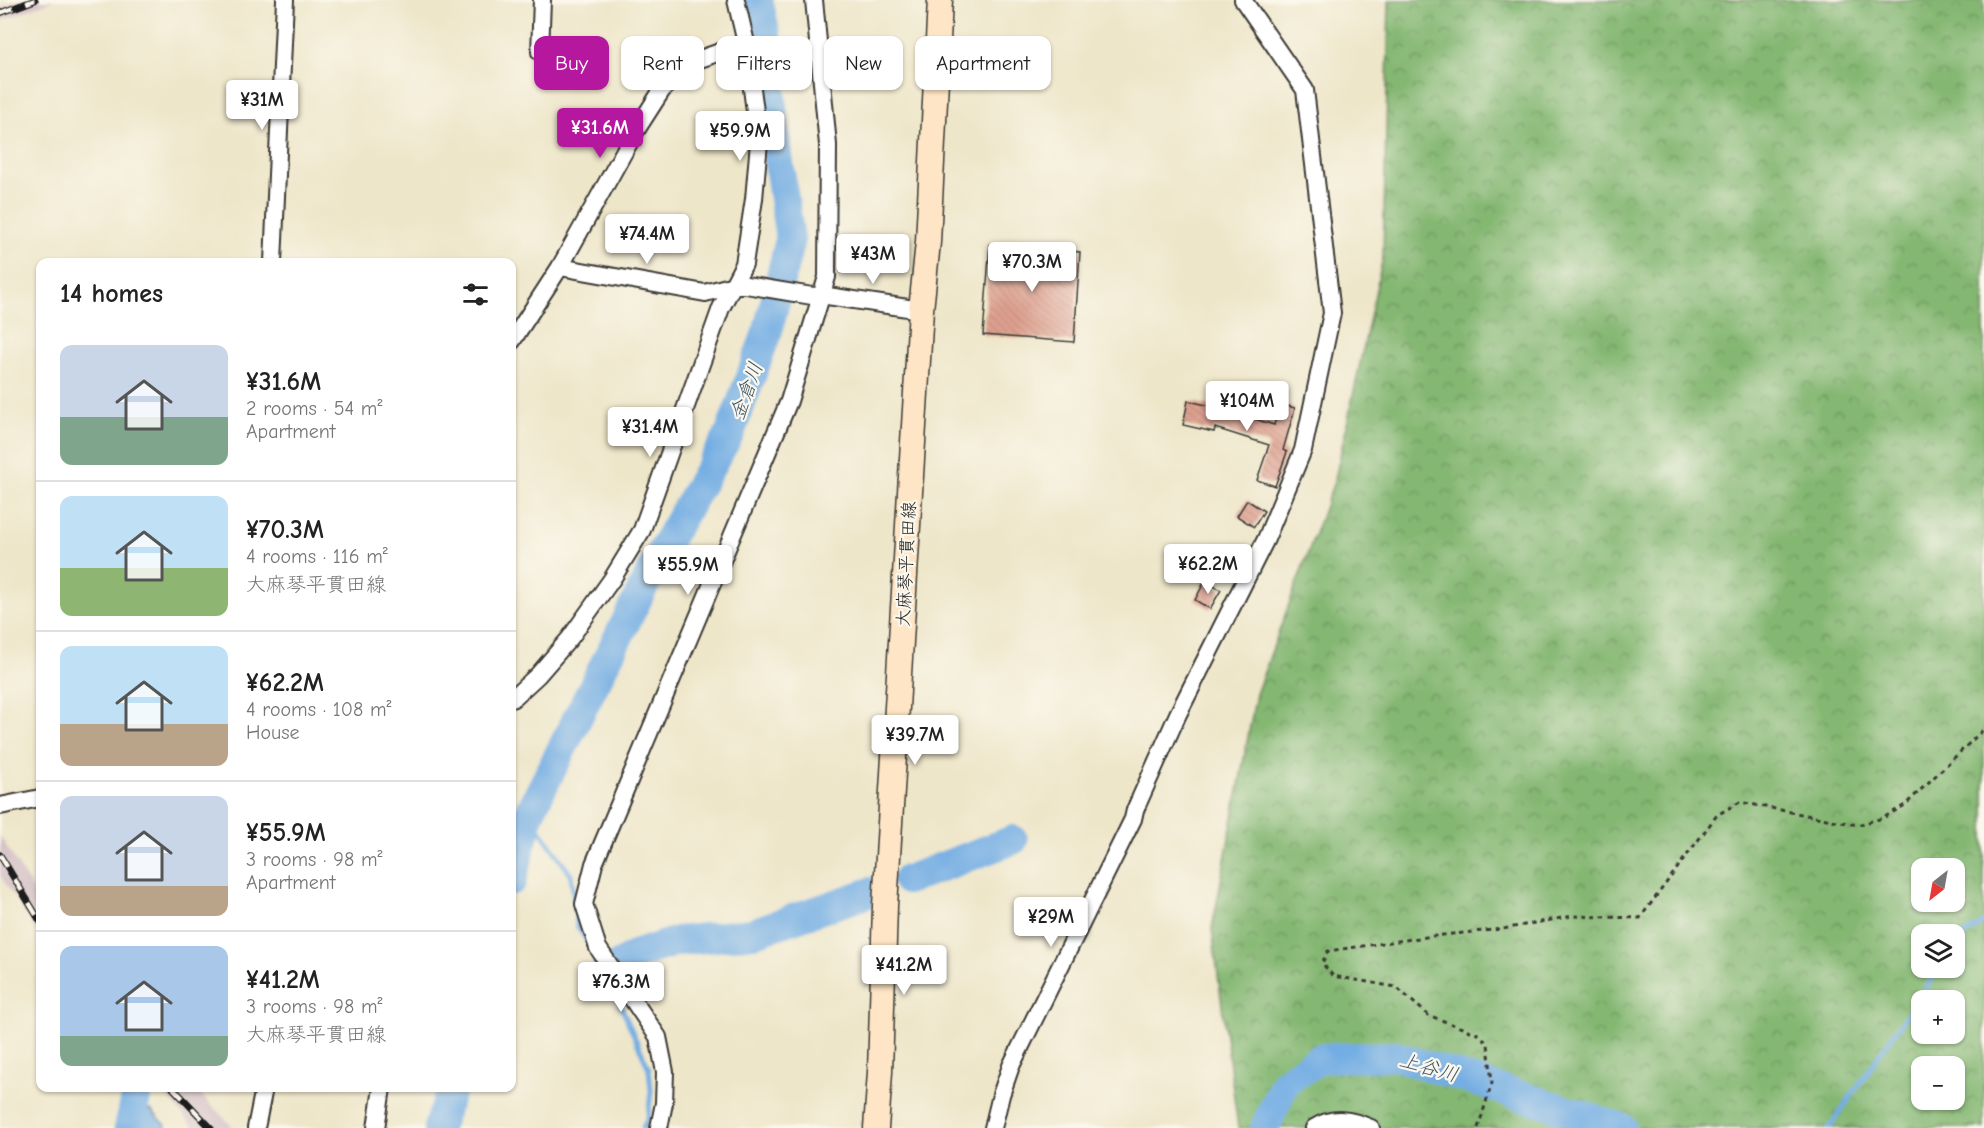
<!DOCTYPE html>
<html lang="en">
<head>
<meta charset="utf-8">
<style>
	body { margin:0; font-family:"Comic Neue","Klee One",sans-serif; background:#f2f2f2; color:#222; height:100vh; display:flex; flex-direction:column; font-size:22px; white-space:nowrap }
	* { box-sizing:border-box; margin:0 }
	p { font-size:20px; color:#767676 }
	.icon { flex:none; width:33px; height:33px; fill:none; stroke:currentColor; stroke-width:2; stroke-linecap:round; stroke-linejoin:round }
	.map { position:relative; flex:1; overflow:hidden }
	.panel { position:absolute; left:36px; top:258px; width:480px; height:834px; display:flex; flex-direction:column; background:#fff; border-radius:12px; box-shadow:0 2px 4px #0004 }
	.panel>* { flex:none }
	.guide { position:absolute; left:534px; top:36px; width:570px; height:54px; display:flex; gap:12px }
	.needle { width:39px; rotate:211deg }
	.tools { position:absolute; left:1911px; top:858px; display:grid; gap:12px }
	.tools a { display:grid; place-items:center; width:54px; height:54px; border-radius:12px; background:#fff; box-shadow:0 2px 4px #0004; font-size:30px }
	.price { position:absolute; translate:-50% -51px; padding:0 14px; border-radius:6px; background:#fff; color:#222; font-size:20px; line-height:39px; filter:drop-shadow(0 2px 3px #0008) }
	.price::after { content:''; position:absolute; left:50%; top:36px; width:18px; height:14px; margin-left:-9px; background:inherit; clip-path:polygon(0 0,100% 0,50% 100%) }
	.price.on { background:#b5179e; color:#fff }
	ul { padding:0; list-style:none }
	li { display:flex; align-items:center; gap:18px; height:150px; padding:0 24px }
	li+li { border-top:2px solid #e0e0e0 }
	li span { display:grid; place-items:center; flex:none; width:168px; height:120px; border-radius:12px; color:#555 }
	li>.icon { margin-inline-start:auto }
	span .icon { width:72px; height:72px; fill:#fffc; stroke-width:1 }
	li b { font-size:26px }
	h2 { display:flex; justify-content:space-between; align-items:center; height:72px; padding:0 24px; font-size:26px }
	.pill { padding:0 21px; border-radius:12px; background:#fff; box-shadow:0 2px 4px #0004; font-size:21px; line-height:54px }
	.pill.on { background:#b5179e; color:#fff }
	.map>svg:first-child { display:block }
	.railway { fill:#d2bec3 }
	.forest { fill:url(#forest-crowns); stroke:#506a47; stroke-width:1.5; fill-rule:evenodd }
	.water { fill:url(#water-ripples); stroke:#486480; stroke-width:1.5 }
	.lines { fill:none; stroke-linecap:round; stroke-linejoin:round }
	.stream { stroke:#73ade3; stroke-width:5 }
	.river { stroke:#73ade3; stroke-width:30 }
	.building { fill:url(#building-back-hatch) }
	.street-casing { stroke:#3c3a36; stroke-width:20 }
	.secondary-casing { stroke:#3c3a36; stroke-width:27 }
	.path { stroke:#3c3a36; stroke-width:3; stroke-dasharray:4.5 4.5; stroke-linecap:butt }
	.street { stroke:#fff; stroke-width:16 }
	.secondary { stroke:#fde5c5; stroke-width:24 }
	.rail-casing { stroke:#1c1c1c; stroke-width:7 }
	.rail { stroke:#fbf7ec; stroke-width:4.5; stroke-dasharray:14; stroke-linecap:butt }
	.labels { text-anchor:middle; stroke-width:4.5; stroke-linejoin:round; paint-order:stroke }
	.street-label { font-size:18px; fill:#1c1c1c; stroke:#fbf7ec }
	.water-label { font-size:20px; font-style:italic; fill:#3f566c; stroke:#fbf7ec }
</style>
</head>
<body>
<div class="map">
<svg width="1984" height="1128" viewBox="0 0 1984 1128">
	<defs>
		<pattern id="forest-crowns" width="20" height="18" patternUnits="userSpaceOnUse" patternTransform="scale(1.5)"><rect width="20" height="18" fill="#84b772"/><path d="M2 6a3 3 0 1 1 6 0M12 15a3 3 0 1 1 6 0" fill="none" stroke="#6b945d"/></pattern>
		<pattern id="water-ripples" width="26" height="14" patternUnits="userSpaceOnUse" patternTransform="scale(1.5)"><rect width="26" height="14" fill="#73ade3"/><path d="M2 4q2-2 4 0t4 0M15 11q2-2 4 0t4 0" fill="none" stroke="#5e8cb7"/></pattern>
		<pattern id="building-back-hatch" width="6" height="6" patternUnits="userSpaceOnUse" patternTransform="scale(1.5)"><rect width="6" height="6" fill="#dea08f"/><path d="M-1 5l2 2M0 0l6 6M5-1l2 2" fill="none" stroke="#be897b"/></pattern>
	</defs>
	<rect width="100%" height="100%" fill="#fbf7ec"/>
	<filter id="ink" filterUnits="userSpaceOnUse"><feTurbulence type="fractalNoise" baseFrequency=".0167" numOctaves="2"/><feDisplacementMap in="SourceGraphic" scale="12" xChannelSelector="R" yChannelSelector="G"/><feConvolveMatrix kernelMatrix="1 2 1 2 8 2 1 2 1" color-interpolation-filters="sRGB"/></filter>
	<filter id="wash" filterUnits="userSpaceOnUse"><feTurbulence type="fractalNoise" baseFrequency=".008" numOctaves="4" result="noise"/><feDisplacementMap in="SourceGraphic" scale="24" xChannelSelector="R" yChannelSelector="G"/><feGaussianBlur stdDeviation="1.35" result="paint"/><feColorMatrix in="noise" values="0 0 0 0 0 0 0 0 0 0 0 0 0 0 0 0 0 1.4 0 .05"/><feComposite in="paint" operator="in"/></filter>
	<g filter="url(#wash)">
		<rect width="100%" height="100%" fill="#eee6c9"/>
		<!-- railway -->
		<path class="railway" d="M20 0H54L0 21V8Z
			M0 836 40 901V936L0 876Z
			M159 1088H194L234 1128H195Z"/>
		<!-- forest -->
		<path class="forest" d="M1389 0H1984V1128H1238L1212 929 1256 694 1335 479 1383 257ZM1922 868H1954V902H1922ZM1922 934H1954V968H1922ZM1922 1000H1954V1034H1922ZM1922 1066H1954V1100H1922Z"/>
		<!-- water -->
		<path class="water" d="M144 1109 151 1110 166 1125 165 1128H141Z"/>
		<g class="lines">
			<!-- stream -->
			<path class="stream" d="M529 814 571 875 577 925 590 946
				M1954 945 1960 938 1984 922
				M607 975 649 1069 651 1091 648 1117 643 1128
				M1829 1128 1939 968"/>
			<!-- river -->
			<path class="river" d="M512 880 529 814 659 556 730 433 768 330 790 239 774 130 767 40 758 0
				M907 880 1013 840
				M606 973 637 954 677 941 752 933 871 892
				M129 1128 136 1097 134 1088
				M438 1128 452 1088
				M1265 1128 1285 1082 1321 1058 1396 1056 1622 1128"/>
		</g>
		<g id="blocks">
			<!-- building -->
			<path class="building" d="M990 244 1080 252 1074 342 983 335Z
				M1188 401 1216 407 1274 425 1280 404 1295 408 1283 450 1287 452 1275 486 1257 480 1269 445 1215 428 1214 432 1183 425Z
				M1247 500 1264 511 1254 527 1237 516Z
				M1205 581 1221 590 1210 609 1195 600Z"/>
		</g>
	</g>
	<g filter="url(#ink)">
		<use href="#blocks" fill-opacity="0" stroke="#3c3a36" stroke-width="1.5"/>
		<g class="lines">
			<!-- street casing -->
			<g class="street-casing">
				<path id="street" d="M540 52 542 0
					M273 262 285 0
					M560 267 705 293 734 285H746L812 296 821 295 921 310
					M512 341 560 267 635 132 662 90 697 60 746 43
					M512 699 538 675 570 638 612 579 642 530 721 308 744 264 754 199 759 142 746 43 736 0
					M0 806 40 798
					M256 1128 264 1088
					M376 1128 382 1088
					M659 1128 664 1103 665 1072 658 1037 598 948 584 904 594 864 789 401 827 277 828 145 814 0
					M993 1128 1001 1095 1011 1066 1133 819 1135 810 1178 714 1266 539 1303 450 1332 313 1305 90 1243 0
					M1314 1128C1333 1116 1351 1119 1371 1128"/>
			</g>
			<!-- secondary casing -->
			<g class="secondary-casing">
				<path id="secondary" d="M876 1128 880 1072 885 906 921 310 928 242 940 0"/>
			</g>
			<!-- path -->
			<path class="path" d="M1478 1128 1492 1083 1488 1044 1478 1034 1428 1015 1396 987 1333 976 1322 963 1328 951 1433 936 1503 929 1572 916 1640 918 1717 815 1740 802 1857 825 1883 818 1905 805 1984 729"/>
			<!-- street -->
			<use href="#street" class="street"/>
			<!-- secondary -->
			<use href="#secondary" class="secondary"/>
			<!-- rail casing -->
			<g class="rail-casing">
				<path id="rail" d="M0 13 35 0
					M0 855 40 921
					M173 1088 211 1128"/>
			</g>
			<!-- rail -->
			<use href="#rail" class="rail"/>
		</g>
	</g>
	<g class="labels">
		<!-- street labels -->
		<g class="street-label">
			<text transform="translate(906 564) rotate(-87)" y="6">大麻琴平貫田線</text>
		</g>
		<!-- water labels -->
		<g class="water-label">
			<text transform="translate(746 391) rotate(-70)" y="7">金倉川</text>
			<text transform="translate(1429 1067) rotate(16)" y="7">上谷川</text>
		</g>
	</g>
</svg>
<div class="tools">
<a><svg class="needle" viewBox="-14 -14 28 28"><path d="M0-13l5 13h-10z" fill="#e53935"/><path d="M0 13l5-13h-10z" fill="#767676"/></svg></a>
<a><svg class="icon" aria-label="layers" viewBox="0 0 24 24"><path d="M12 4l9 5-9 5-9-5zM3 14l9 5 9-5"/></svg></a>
<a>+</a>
<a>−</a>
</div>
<b class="price" style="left:262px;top:131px">¥31M</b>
<b class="price on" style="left:600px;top:159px">¥31.6M</b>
<b class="price" style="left:740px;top:162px">¥59.9M</b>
<b class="price" style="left:647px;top:265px">¥74.4M</b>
<b class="price" style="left:873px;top:285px">¥43M</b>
<b class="price" style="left:1032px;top:293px">¥70.3M</b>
<b class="price" style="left:1247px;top:432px">¥104M</b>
<b class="price" style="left:650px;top:458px">¥31.4M</b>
<b class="price" style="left:1208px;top:595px">¥62.2M</b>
<b class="price" style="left:688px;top:596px">¥55.9M</b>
<b class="price" style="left:915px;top:766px">¥39.7M</b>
<b class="price" style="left:1051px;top:948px">¥29M</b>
<b class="price" style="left:904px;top:996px">¥41.2M</b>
<b class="price" style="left:621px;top:1013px">¥76.3M</b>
<div class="guide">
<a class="pill on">Buy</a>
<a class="pill">Rent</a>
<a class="pill">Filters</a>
<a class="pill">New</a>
<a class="pill">Apartment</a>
</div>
<section class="panel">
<h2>14 homes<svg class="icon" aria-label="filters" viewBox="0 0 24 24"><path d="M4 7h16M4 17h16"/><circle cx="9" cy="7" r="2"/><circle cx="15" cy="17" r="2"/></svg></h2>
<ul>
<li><span style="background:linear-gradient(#c9d6e8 60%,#7fa58c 0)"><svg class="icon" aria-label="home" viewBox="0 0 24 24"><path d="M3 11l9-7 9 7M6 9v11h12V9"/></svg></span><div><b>¥31.6M</b><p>2 rooms · 54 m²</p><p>Apartment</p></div></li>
<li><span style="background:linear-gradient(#bfe0f5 60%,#8fb573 0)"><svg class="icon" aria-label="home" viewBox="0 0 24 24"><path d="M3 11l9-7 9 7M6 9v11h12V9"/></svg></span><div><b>¥70.3M</b><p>4 rooms · 116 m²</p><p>大麻琴平貫田線</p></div></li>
<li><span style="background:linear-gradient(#bfe0f5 65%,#b9a48a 0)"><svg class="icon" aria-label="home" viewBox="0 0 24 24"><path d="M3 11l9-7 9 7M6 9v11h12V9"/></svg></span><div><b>¥62.2M</b><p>4 rooms · 108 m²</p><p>House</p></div></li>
<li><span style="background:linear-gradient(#c9d6e8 75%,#b9a48a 0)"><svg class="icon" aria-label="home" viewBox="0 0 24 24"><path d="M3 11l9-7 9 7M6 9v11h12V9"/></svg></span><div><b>¥55.9M</b><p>3 rooms · 98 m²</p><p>Apartment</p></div></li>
<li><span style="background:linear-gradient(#a9c7e8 75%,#7fa58c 0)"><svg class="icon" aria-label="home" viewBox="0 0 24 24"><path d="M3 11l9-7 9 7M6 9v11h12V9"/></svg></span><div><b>¥41.2M</b><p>3 rooms · 98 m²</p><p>大麻琴平貫田線</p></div></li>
</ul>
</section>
</div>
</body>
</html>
